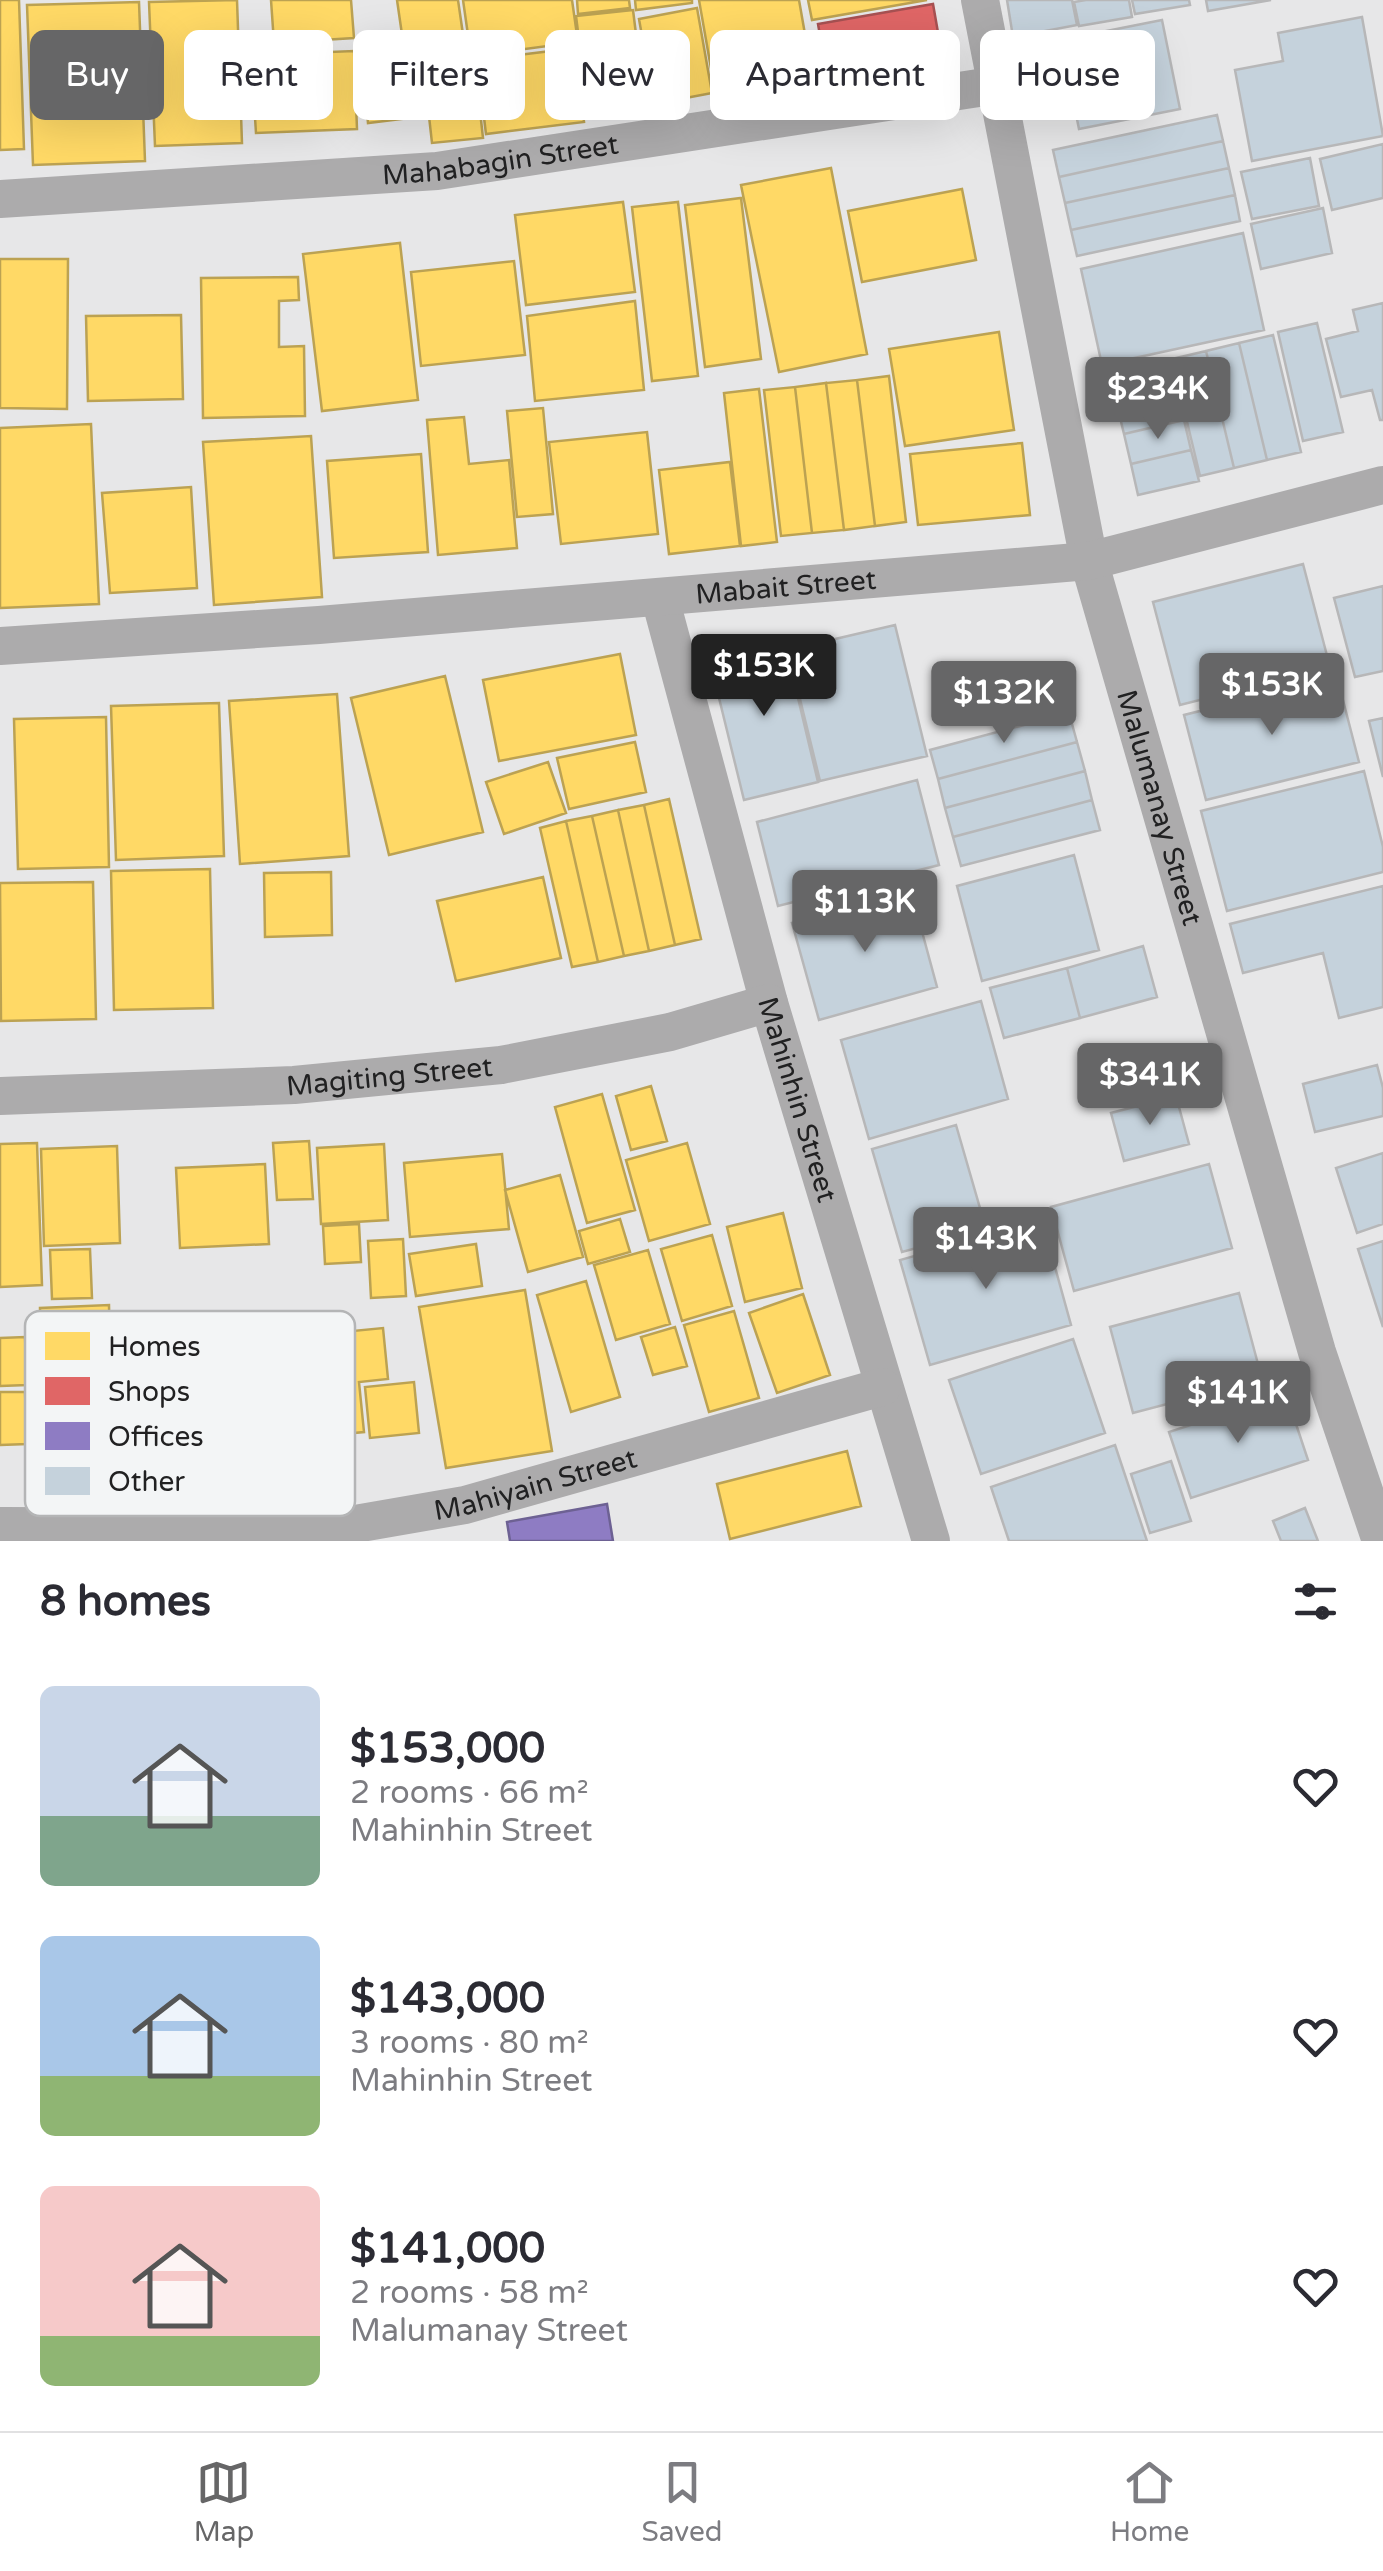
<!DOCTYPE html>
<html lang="en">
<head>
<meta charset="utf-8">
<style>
	body { margin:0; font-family:"Varela Round",sans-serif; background:#f7f7f7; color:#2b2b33; height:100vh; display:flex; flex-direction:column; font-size:38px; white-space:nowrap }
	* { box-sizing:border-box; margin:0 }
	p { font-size:32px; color:#7c7c81 }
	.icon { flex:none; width:55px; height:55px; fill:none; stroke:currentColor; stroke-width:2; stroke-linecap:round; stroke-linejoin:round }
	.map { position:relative; height:1541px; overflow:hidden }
	.panel { display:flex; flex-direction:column; background:#fff; flex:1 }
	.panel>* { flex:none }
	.guide { position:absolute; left:30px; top:30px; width:1325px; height:90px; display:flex; gap:20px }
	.price { position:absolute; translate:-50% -85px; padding:0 22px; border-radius:10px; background:#666667; color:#fff; font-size:32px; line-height:65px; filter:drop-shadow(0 2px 5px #0008) }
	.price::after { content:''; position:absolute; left:50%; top:60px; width:30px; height:22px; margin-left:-15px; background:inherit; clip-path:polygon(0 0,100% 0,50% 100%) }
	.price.selected { background:#222; color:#fff }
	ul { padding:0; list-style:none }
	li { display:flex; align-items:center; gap:30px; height:250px; padding:0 40px }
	li span { display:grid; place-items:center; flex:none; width:280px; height:200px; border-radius:15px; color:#555 }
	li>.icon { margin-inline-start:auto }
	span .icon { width:120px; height:120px; fill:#fffc; stroke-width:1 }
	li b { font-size:42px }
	h2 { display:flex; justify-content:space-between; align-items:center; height:120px; padding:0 40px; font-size:42px }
	.chip { padding:0 35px; border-radius:15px; background:#fff; box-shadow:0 10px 40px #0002; font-size:35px; line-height:90px }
	.chip.selected { background:#666667; color:#fff }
	.tabs { display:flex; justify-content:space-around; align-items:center; height:140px; border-top:2px solid #e1e1e2; background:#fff; font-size:28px; color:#7c7c81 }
	.tabs a { display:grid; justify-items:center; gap:5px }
	.tabs .selected { color:#666667 }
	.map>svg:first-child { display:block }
	.homes { fill:#ffd966; stroke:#bca252; stroke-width:2.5 }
	.shops { fill:#e06666; stroke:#a75152; stroke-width:2.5 }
	.offices { fill:#8e7cc3; stroke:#6d6193; stroke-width:2.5 }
	.building { fill:#c5d2dc; stroke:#b7b7b8; stroke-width:2.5 }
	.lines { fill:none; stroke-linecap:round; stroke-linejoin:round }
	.street { stroke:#acabac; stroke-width:38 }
	.labels { text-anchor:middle; stroke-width:10; stroke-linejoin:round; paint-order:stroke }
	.street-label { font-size:28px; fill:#212122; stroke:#f3f5f6 }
	.key { fill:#f3f5f6; stroke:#b4b5b6; stroke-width:2.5 }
	.key-label { font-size:28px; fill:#212122 }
</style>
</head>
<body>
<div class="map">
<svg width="1383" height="1541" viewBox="0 0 1383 1541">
	<rect width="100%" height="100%" fill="#e7e7e8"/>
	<!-- homes -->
	<path class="homes" d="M0 0H19L24 149 0 150Z
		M237 0 242 143 155 146 149 2Z
		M271 0H351L354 38 274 43Z
		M397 0H458L466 55 406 62Z
		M463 0H572L578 42 471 56Z
		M577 0H629L630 8 578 14Z
		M635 0H692V3L636 10Z
		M699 0H799L812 74 715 91Z
		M808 0H927L812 20Z
		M139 2 145 161 33 165 27 5Z
		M697 8 712 93 654 104 639 19Z
		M633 10 645 106 588 112 576 16Z
		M576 48 584 122 486 134 477 60Z
		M354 51 357 129 256 133 251 55Z
		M474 57 483 138 432 143 423 63Z
		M422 84 426 116 368 123 365 90Z
		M831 168 867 354 779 372 741 185Z
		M962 189 976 260 862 282 848 211Z
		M741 198 761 359 705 367 685 205Z
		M623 202 635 292 526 305 515 215Z
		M678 202 698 376 652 381 632 207Z
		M400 243 418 400 322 411 303 254Z
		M0 259H68L67 409 0 408Z
		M514 261 525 355 421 366 411 272Z
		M298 277 299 300 279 301V347L304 346 305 416 203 418 201 278Z
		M635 301 644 390 535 401 527 316Z
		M181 315 183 399 88 401 86 316Z
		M999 332 1014 430 905 446 889 349Z
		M889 376 906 522 875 526 857 380Z
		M857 380 875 526 844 530 826 383Z
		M826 383 844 530 812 533 795 387Z
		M795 387 812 533 781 536 764 390Z
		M759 389 777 542 741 546 724 393Z
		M543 408 553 514 517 517 507 411Z
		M464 417 469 464 509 460 517 548 438 555 427 420Z
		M91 424 99 604 0 608V428Z
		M647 432 658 534 561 544 549 442Z
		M311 436 322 597 214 605 203 442Z
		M1022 443 1030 515 918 525 910 454Z
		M421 454 428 552 334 558 327 461Z
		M730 462 740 546 669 554 659 470Z
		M191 487 197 588 110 593 102 493Z
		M620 654 636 735 499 761 483 680Z
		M445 676 483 832 389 855 351 698Z
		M337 694 349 856 240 864 229 701Z
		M219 703 224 856 116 860 111 706Z
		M106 717 109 867 18 869 14 719Z
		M635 742 646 792 569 809 557 758Z
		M548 762 566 813 504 834 486 782Z
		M669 799 701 939 675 945 644 805Z
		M644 805 675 945 649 951 618 810Z
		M618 810 649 951 624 956 592 816Z
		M592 816 624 956 598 962 566 821Z
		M566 821 598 962 572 967 540 828Z
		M210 869 213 1008 114 1010 111 871Z
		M331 872 332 935 265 937 264 873Z
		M543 877 561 958 456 981 437 901Z
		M93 882 96 1019 1 1021 0 883Z
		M651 1086 667 1141 631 1150 616 1096Z
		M602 1094 635 1210 587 1223 555 1107Z
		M309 1141 313 1199 277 1200 273 1143Z
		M37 1143 42 1285 0 1287V1144Z
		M687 1143 710 1224 649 1241 626 1160Z
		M384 1144 388 1220 321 1224 317 1148Z
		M117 1146 120 1243 44 1246 41 1149Z
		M502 1154 509 1229 410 1237 404 1163Z
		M265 1164 269 1244 180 1248 176 1168Z
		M560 1175 583 1257 528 1272 505 1190Z
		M783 1213 802 1288 745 1302 727 1227Z
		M620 1219 630 1252 588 1264 579 1231Z
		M359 1224 361 1262 325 1264 323 1226Z
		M712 1235 732 1306 682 1321 661 1249Z
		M403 1239 406 1296 371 1298 368 1241Z
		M476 1244 482 1286 416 1296 409 1254Z
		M90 1249 92 1298 52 1299 50 1250Z
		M648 1250 670 1324 616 1340 594 1265Z
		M586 1281 620 1397 571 1412 537 1295Z
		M525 1290 552 1451 446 1468 419 1307Z
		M803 1294 830 1375 777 1393 749 1313Z
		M109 1305 110 1353 41 1355 40 1308Z
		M734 1311 759 1398 709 1412 684 1325Z
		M675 1327 687 1366 653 1375 641 1337Z
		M383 1328 388 1379 359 1382 364 1432 311 1437 301 1336Z
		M25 1337 27 1385 0 1386V1338Z
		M414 1382 419 1433 370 1438 365 1387Z
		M0 1392H25L27 1444 0 1445Z
		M847 1451 861 1506 730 1539 717 1484Z"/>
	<!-- shops -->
	<path class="shops" d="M933 4 943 61 828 81 818 24Z"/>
	<!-- offices -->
	<path class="offices" d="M607 1504 613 1541H510L507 1522Z"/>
	<!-- building -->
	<path class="building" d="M1007 0H1072L1077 25 1013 37Z
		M1086 0H1129L1132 17 1079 26 1074 2Z
		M1132 0H1189L1190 5 1135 14Z
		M1206 0H1271L1208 11Z
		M1362 17 1383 136 1252 161 1235 70 1283 61 1278 33Z
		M1162 20 1180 109 1079 129 1061 40Z
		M1217 115 1223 141 1059 177 1053 150Z
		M1223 141 1229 168 1065 203 1059 177Z
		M1383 144V198L1332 210 1320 159Z
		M1310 158 1319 206 1252 219 1241 172Z
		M1229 168 1235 195 1071 230 1065 203Z
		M1235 195 1240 221 1077 256 1071 230Z
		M1323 208 1332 253 1261 269 1251 224Z
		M1243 233 1264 330 1102 365 1081 269Z
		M1383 303V420H1380L1372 390 1341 397 1326 339 1358 331 1353 310Z
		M1317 323 1343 432 1303 441 1278 332Z
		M1273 335 1301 452 1267 460 1239 343Z
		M1239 343 1267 460 1234 468 1206 351Z
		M1206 351 1234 468 1200 476 1172 359Z
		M1170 359 1176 390 1117 405 1109 374Z
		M1176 390 1184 420 1124 434 1117 405Z
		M1184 420 1191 450 1131 464 1124 434Z
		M1191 450 1199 481 1138 495 1131 464Z
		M1303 564 1330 667 1180 705 1153 602Z
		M1383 586V671L1355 677 1334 598Z
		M895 625 927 756 820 781 788 650Z
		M784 639 818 782 744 800 709 657Z
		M1337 677 1359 762 1206 800 1184 715Z
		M1069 713 1077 742 938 779 930 750Z
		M1383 718V777L1369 721Z
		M1077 742 1085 771 945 808 938 779Z
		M1085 771 1092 800 953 837 945 808Z
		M1364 771 1383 847V872L1227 911 1201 811Z
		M917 780 939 865 778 906 757 822Z
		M1092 800 1100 830 961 866 953 837Z
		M1074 855 1099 950 982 981 957 886Z
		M1383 886V1007L1339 1018 1323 953 1243 973 1230 924Z
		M911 891 937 987 819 1020 792 923Z
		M1143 946 1157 997 1080 1018 1067 968Z
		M1067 968 1080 1018 1004 1038 990 988Z
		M981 1001 1008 1099 869 1139 841 1040Z
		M1377 1065 1383 1088V1116L1315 1132 1303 1084Z
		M1176 1096 1189 1144 1124 1161 1111 1113Z
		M956 1125 986 1229 902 1252 872 1149Z
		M1383 1153V1224L1357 1233 1336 1168Z
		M1209 1164 1232 1248 1074 1291 1051 1207Z
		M1042 1220 1071 1325 930 1365 900 1260Z
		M1383 1241V1327L1358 1249Z
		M1239 1293 1262 1379 1133 1413 1110 1327Z
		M1073 1339 1105 1433 981 1474 949 1380Z
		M1286 1394 1308 1460 1191 1498 1169 1432Z
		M1115 1445 1147 1541H1009L991 1487Z
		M1171 1461 1191 1521 1150 1533 1131 1474Z
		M1305 1508 1318 1541H1281L1273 1521Z"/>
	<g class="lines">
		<!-- street -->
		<g class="street">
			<path id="s1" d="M980 0 1089 561 1317 1352 1381 1541"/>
			<path id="s2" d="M0 199 437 171 998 85"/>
			<path id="s3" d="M660 598 769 1003 931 1541"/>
			<path id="s4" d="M0 646 319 625 1089 561 1383 485"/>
			<path id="s5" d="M0 1096 294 1085 501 1065 670 1032 769 1003"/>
			<path id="s6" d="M0 1526 338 1527 465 1505 882 1387"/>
		</g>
	</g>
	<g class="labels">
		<!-- street labels -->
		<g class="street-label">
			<text dy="10" stroke="none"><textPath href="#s2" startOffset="502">Mahabagin Street</textPath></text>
			<text dy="10" stroke="none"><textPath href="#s4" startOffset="788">Mabait Street</textPath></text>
			<text dy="10" stroke="none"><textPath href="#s1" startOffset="828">Malumanay Street</textPath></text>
			<text dy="10" stroke="none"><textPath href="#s5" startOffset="390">Magiting Street</textPath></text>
			<text dy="10" stroke="none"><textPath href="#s3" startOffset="520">Mahinhin Street</textPath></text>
			<text dy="10" stroke="none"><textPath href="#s6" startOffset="540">Mahiyain Street</textPath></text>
		</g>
	</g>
	<!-- legend -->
	<rect x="25" y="1311" width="330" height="205" rx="15" class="key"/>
	<rect x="45" y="1332" width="45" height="28" fill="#ffd966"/>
	<rect x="45" y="1377" width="45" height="28" fill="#e06666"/>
	<rect x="45" y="1422" width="45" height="28" fill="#8e7cc3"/>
	<rect x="45" y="1467" width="45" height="28" fill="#c5d2dc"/>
	<g class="key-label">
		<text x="108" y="1356">Homes</text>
		<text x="108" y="1401">Shops</text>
		<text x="108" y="1446">Offices</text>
		<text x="108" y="1491">Other</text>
	</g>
</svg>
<b class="price" style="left:1158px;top:442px">$234K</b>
<b class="price selected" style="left:764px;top:719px">$153K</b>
<b class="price" style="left:1272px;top:738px">$153K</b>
<b class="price" style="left:1004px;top:746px">$132K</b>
<b class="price" style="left:865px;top:955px">$113K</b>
<b class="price" style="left:1150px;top:1128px">$341K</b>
<b class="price" style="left:986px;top:1292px">$143K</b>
<b class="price" style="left:1238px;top:1446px">$141K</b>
<div class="guide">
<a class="chip selected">Buy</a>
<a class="chip">Rent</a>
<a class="chip">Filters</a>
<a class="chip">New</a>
<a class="chip">Apartment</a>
<a class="chip">House</a>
</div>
</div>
<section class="panel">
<h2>8 homes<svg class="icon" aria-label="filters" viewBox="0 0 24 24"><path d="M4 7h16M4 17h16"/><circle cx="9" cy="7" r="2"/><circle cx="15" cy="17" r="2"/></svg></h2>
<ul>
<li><span style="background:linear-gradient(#c9d6e8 65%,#7fa58c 0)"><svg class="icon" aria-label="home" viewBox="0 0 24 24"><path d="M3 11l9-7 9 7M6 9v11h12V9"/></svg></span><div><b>$153,000</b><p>2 rooms · 66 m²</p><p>Mahinhin Street</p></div><svg class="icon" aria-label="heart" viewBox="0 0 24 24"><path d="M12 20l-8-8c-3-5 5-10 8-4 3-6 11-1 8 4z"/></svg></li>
<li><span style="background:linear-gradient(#a9c7e8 70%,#8fb573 0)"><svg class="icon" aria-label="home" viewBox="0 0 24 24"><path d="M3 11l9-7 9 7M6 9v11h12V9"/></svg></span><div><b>$143,000</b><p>3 rooms · 80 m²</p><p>Mahinhin Street</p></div><svg class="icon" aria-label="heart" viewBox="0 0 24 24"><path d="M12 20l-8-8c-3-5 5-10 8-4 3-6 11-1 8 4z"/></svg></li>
<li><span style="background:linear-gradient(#f6c9c9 75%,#8fb573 0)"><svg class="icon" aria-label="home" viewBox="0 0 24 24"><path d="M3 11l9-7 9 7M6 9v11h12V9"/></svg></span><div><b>$141,000</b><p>2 rooms · 58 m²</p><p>Malumanay Street</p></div><svg class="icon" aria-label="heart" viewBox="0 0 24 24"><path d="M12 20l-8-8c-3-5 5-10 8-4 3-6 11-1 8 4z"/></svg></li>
</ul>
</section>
<nav class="tabs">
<a class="selected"><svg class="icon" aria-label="map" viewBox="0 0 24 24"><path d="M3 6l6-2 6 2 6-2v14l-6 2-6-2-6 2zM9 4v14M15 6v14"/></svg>Map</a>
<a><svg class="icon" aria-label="saved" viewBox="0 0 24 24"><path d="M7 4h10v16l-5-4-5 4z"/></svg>Saved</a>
<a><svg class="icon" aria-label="home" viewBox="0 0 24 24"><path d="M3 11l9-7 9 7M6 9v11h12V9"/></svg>Home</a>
</nav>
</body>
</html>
